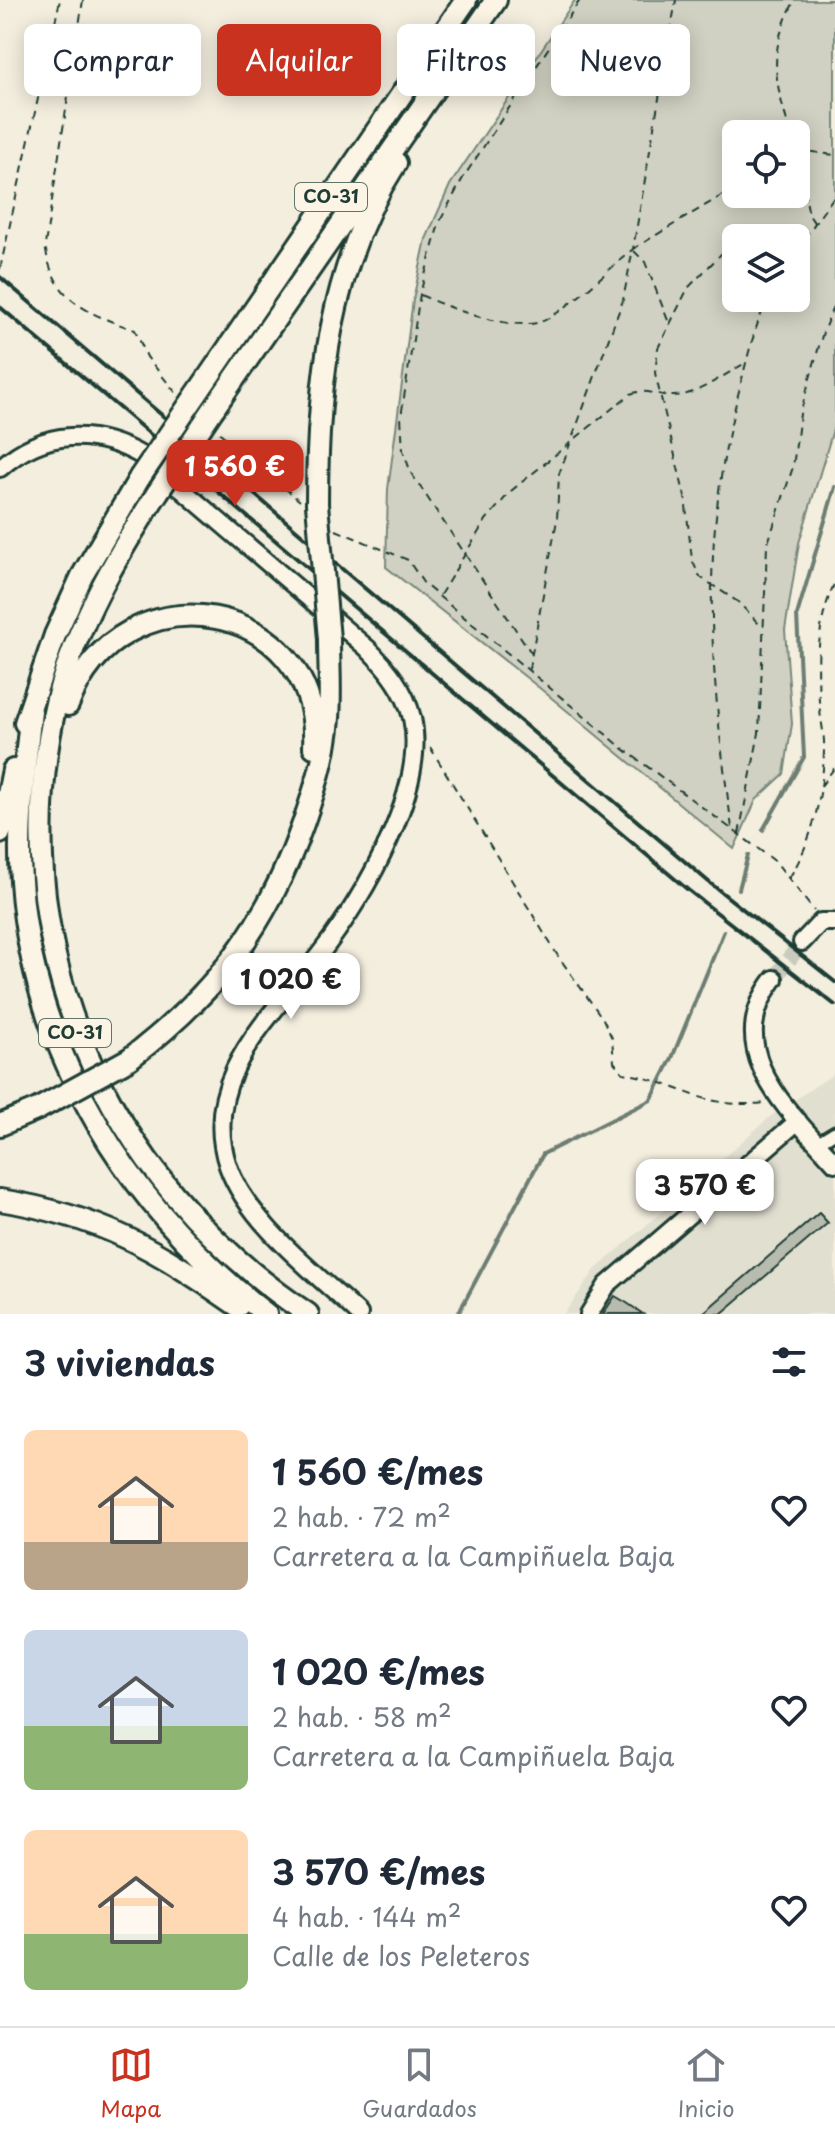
<!DOCTYPE html>
<html lang="es">
<head>
<meta charset="utf-8">
<style>
	body { margin:0; font-family:"Playpen Sans",sans-serif; background:#f2f2f3; color:#1f2937; height:100vh; display:flex; flex-direction:column; font-size:30px; white-space:nowrap }
	* { box-sizing:border-box; margin:0 }
	p { font-size:26px; color:#747a83 }
	.icon { flex:none; width:44px; height:44px; fill:none; stroke:currentColor; stroke-width:2; stroke-linecap:round; stroke-linejoin:round }
	.map { position:relative; height:1314px; overflow:hidden }
	.sheet { display:flex; flex-direction:column; background:#fff; flex:1 }
	.sheet>* { flex:none }
	.banner { position:absolute; left:24px; top:24px; width:788px; height:72px; display:flex; gap:16px }
	.controls { position:absolute; left:722px; top:120px; display:grid; gap:16px }
	.controls a { display:grid; place-items:center; width:88px; height:88px; border-radius:12px; background:#fff; box-shadow:0 4px 20px #0003; font-size:40px }
	.price { position:absolute; translate:-50% -68px; padding:0 18px; border-radius:16px; background:#fff; color:#222; font-size:26px; line-height:52px; filter:drop-shadow(0 2px 4px #0008) }
	.price::after { content:''; position:absolute; left:50%; top:48px; width:24px; height:18px; margin-left:-12px; background:inherit; clip-path:polygon(0 0,100% 0,50% 100%) }
	.price.on { background:#c8321e; color:#fff }
	ul { padding:0; list-style:none }
	li { display:flex; align-items:center; gap:24px; height:200px; padding:0 24px }
	li span { display:grid; place-items:center; flex:none; width:224px; height:160px; border-radius:12px; color:#555 }
	li>.icon { margin-inline-start:auto }
	span .icon { width:96px; height:96px; fill:#fffc; stroke-width:1 }
	li b { font-size:34px }
	h2 { display:flex; justify-content:space-between; align-items:center; height:96px; padding:0 24px; font-size:34px }
	.pill { padding:0 28px; border-radius:12px; background:#fff; box-shadow:0 4px 20px #0003; font-size:28px; line-height:72px }
	.pill.on { background:#c8321e; color:#fff }
	.menu { display:flex; justify-content:space-around; align-items:center; height:112px; border-top:2px solid #e0e1e3; background:#fff; font-size:22px; color:#747a83 }
	.menu a { display:grid; justify-items:center; gap:4px }
	.menu .on { color:#c8321e }
	.map>svg:first-child { display:block }
	.built { fill:#e1dfd0 }
	.green { fill:#d0d1c2; stroke:#78877b; stroke-width:2; fill-rule:evenodd }
	.lines { fill:none; stroke-linecap:round; stroke-linejoin:round }
	.stream { stroke:#6c7d72; stroke-width:4 }
	.building { fill:#b8bcae; stroke:#1f3d34; stroke-width:2 }
	.secondary-tunnel { stroke:#c9cbbc; stroke-width:16; stroke-dasharray:16 8; stroke-linecap:butt }
	.street-casing { stroke:#1f3d34; stroke-width:17 }
	.secondary-casing { stroke:#1f3d34; stroke-width:22 }
	.highway-casing { stroke:#1f3d34; stroke-width:26 }
	.path { stroke:#1f3d34; stroke-width:2; stroke-dasharray:8 6; stroke-linecap:butt }
	.street { stroke:#fcf5e5; stroke-width:11 }
	.secondary { stroke:#fcf5e5; stroke-width:16 }
	.highway { stroke:#fcf5e5; stroke-width:20 }
	.rail { stroke:#1f3d34; stroke-width:4 }
	.highway-bridge-casing { stroke:#1f3d34; stroke-width:26; stroke-linecap:butt }
	.highway-bridge { stroke:#fcf5e5; stroke-width:20 }
	.labels { text-anchor:middle; stroke-width:6; stroke-linejoin:round; paint-order:stroke }
	.shield { fill:#fcf5e5; stroke:#617469; stroke-width:2 }
	.shield-label { font-size:18px; font-weight:bold; fill:#1f3d34 }
</style>
</head>
<body>
<div class="map">
<svg width="835" height="1314" viewBox="0 0 835 1314">
	<rect width="100%" height="100%" fill="#f3eede"/>
	<filter id="ink" filterUnits="userSpaceOnUse"><feTurbulence type="fractalNoise" baseFrequency=".0125" numOctaves="2"/><feDisplacementMap in="SourceGraphic" scale="16" xChannelSelector="R" yChannelSelector="G"/><feConvolveMatrix kernelMatrix="1 2 1 2 8 2 1 2 1" color-interpolation-filters="sRGB"/></filter>
	<g filter="url(#ink)">
		<!-- built -->
		<path class="built" d="M835 1073V1314H564L595 1270 771 1116Z"/>
		<!-- green -->
		<path class="green" d="M575 0H835V423L799 543 785 630 792 724 784 774 756 800 734 849 542 690 386 567 388 489 413 300 426 239 450 185ZM736 134H796V194H736ZM736 238H796V298H736Z"/>
		<g class="lines">
			<!-- stream -->
			<path class="stream" d="M763 830 804 757 797 615 835 487
				M739 889 748 855
				M458 1314 543 1154 651 1100 672 1058 724 931"/>
		</g>
		<!-- building -->
		<path class="building" d="M819 1213 828 1223 721 1314H702Z
			M615 1296 627 1303 643 1314H603Z"/>
		<g class="lines">
			<!-- secondary-tunnel -->
			<path class="secondary-tunnel" d="M774 979 802 942"/>
			<!-- street casing -->
			<g class="street-casing">
				<path id="street" d="M817 1143 835 1132"/>
			</g>
			<!-- secondary casing -->
			<g class="secondary-casing">
				<path id="secondary" d="M0 468C44 429 95 428 144 457L367 648C387 668 405 689 412 718 428 787 364 897 323 950 275 1014 198 1076 228 1166 248 1223 316 1273 359 1314
					M802 942 821 922H835
					M774 979C719 1050 789 1111 835 1163
					M589 1314 607 1285 798 1121"/>
			</g>
			<!-- highway casing -->
			<g class="highway-casing">
				<path id="highway" d="M196 395 466 0
					M214 408 496 0
					M158 492C116 557 77 624 57 699 0 943 103 1178 308 1314
					M317 504C317 385 330 265 396 163
					M68 705C122 563 322 600 314 747
					M31 711C25 768 17 824 21 881 33 1056 130 1208 266 1314
					M25 723 55 635 82 576 140 477
					M0 833 13 770
					M129 1059C215 994 267 926 303 824 315 789 326 756 329 718 331 692 329 665 329 639
					M0 1125 38 1109
					M0 1200C101 1216 156 1249 238 1306"/>
			</g>
			<!-- path -->
			<path class="path" d="M83 0 45 245C53 301 87 313 135 330L147 357 176 393
				M791 134C774 80 767 52 795 0
				M796 148 809 215 815 224
				M797 150 835 155
				M736 245 724 251 688 288 658 348 655 373 685 497 692 560 700 577 738 602 762 627
				M796 250 835 195
				M634 251 645 262 669 323
				M0 269 60 0
				M421 295C447 308 511 331 540 322 564 314 611 267 633 249L676 0
				M220 433 300 501
				M336 530 408 560 424 584 625 750 776 862 814 911
				M440 595 486 520 511 491 630 394C648 388 657 396 674 396 697 396 726 373 746 363
				M532 654 411 473 403 450 401 417 420 294 439 223 463 178 580 0
				M529 669 557 520 559 474 623 300 633 249 736 187
				M430 747 558 956 603 1019 612 1038 614 1062 623 1073C678 1082 702 1110 764 1103
				M821 786 835 767
				M732 828C710 672 698 546 739 391 747 359 754 328 768 298
				M739 834 759 733 767 546 793 467 800 414 823 332 835 302
				M789 878C813 841 823 794 824 750 825 734 820 718 819 701 817 658 817 621 835 582"/>
			<!-- street -->
			<use href="#street" class="street"/>
			<!-- secondary -->
			<use href="#secondary" class="secondary"/>
			<!-- highway -->
			<use href="#highway" class="highway"/>
			<!-- rail -->
			<path class="rail" d="M0 277 710 883 835 982
				M0 307 688 890 835 1005"/>
			<!-- highway-bridge casing -->
			<g class="highway-bridge-casing">
				<path id="highway-bridge" d="M140 477 196 395
					M158 492 214 408
					M317 504 329 639
					M38 1109 129 1059"/>
			</g>
			<!-- highway-bridge -->
			<use href="#highway-bridge" class="highway-bridge"/>
		</g>
	</g>
	<g class="labels">
		<!-- shield labels -->
		<g class="shield">
			<rect x="295" y="183" width="72" height="28" rx="6"/>
			<rect x="39" y="1019" width="72" height="28" rx="6"/>
		</g>
		<g class="shield-label">
			<text x="331" y="203">CO-31</text>
			<text x="75" y="1039">CO-31</text>
		</g>
	</g>
</svg>
<div class="controls">
<a><svg class="icon" aria-label="locate" viewBox="0 0 24 24"><circle cx="12" cy="12" r="6"/><path d="M12 2v4M12 18v4M2 12h4M18 12h4"/></svg></a>
<a><svg class="icon" aria-label="layers" viewBox="0 0 24 24"><path d="M12 4l9 5-9 5-9-5zM3 14l9 5 9-5"/></svg></a>
</div>
<b class="price on" style="left:235px;top:508px">1 560 €</b>
<b class="price" style="left:291px;top:1021px">1 020 €</b>
<b class="price" style="left:705px;top:1227px">3 570 €</b>
<div class="banner">
<a class="pill">Comprar</a>
<a class="pill on">Alquilar</a>
<a class="pill">Filtros</a>
<a class="pill">Nuevo</a>
</div>
</div>
<section class="sheet">
<h2>3 viviendas<svg class="icon" aria-label="filters" viewBox="0 0 24 24"><path d="M4 7h16M4 17h16"/><circle cx="9" cy="7" r="2"/><circle cx="15" cy="17" r="2"/></svg></h2>
<ul>
<li><span style="background:linear-gradient(#ffd9b3 70%,#b9a48a 0)"><svg class="icon" aria-label="home" viewBox="0 0 24 24"><path d="M3 11l9-7 9 7M6 9v11h12V9"/></svg></span><div><b>1 560 €/mes</b><p>2 hab. · 72 m²</p><p>Carretera a la Campiñuela Baja</p></div><svg class="icon" aria-label="heart" viewBox="0 0 24 24"><path d="M12 20l-8-8c-3-5 5-10 8-4 3-6 11-1 8 4z"/></svg></li>
<li><span style="background:linear-gradient(#c9d6e8 60%,#8fb573 0)"><svg class="icon" aria-label="home" viewBox="0 0 24 24"><path d="M3 11l9-7 9 7M6 9v11h12V9"/></svg></span><div><b>1 020 €/mes</b><p>2 hab. · 58 m²</p><p>Carretera a la Campiñuela Baja</p></div><svg class="icon" aria-label="heart" viewBox="0 0 24 24"><path d="M12 20l-8-8c-3-5 5-10 8-4 3-6 11-1 8 4z"/></svg></li>
<li><span style="background:linear-gradient(#ffd9b3 65%,#8fb573 0)"><svg class="icon" aria-label="home" viewBox="0 0 24 24"><path d="M3 11l9-7 9 7M6 9v11h12V9"/></svg></span><div><b>3 570 €/mes</b><p>4 hab. · 144 m²</p><p>Calle de los Peleteros</p></div><svg class="icon" aria-label="heart" viewBox="0 0 24 24"><path d="M12 20l-8-8c-3-5 5-10 8-4 3-6 11-1 8 4z"/></svg></li>
</ul>
</section>
<nav class="menu">
<a class="on"><svg class="icon" aria-label="map" viewBox="0 0 24 24"><path d="M3 6l6-2 6 2 6-2v14l-6 2-6-2-6 2zM9 4v14M15 6v14"/></svg>Mapa</a>
<a><svg class="icon" aria-label="saved" viewBox="0 0 24 24"><path d="M7 4h10v16l-5-4-5 4z"/></svg>Guardados</a>
<a><svg class="icon" aria-label="home" viewBox="0 0 24 24"><path d="M3 11l9-7 9 7M6 9v11h12V9"/></svg>Inicio</a>
</nav>
</body>
</html>
